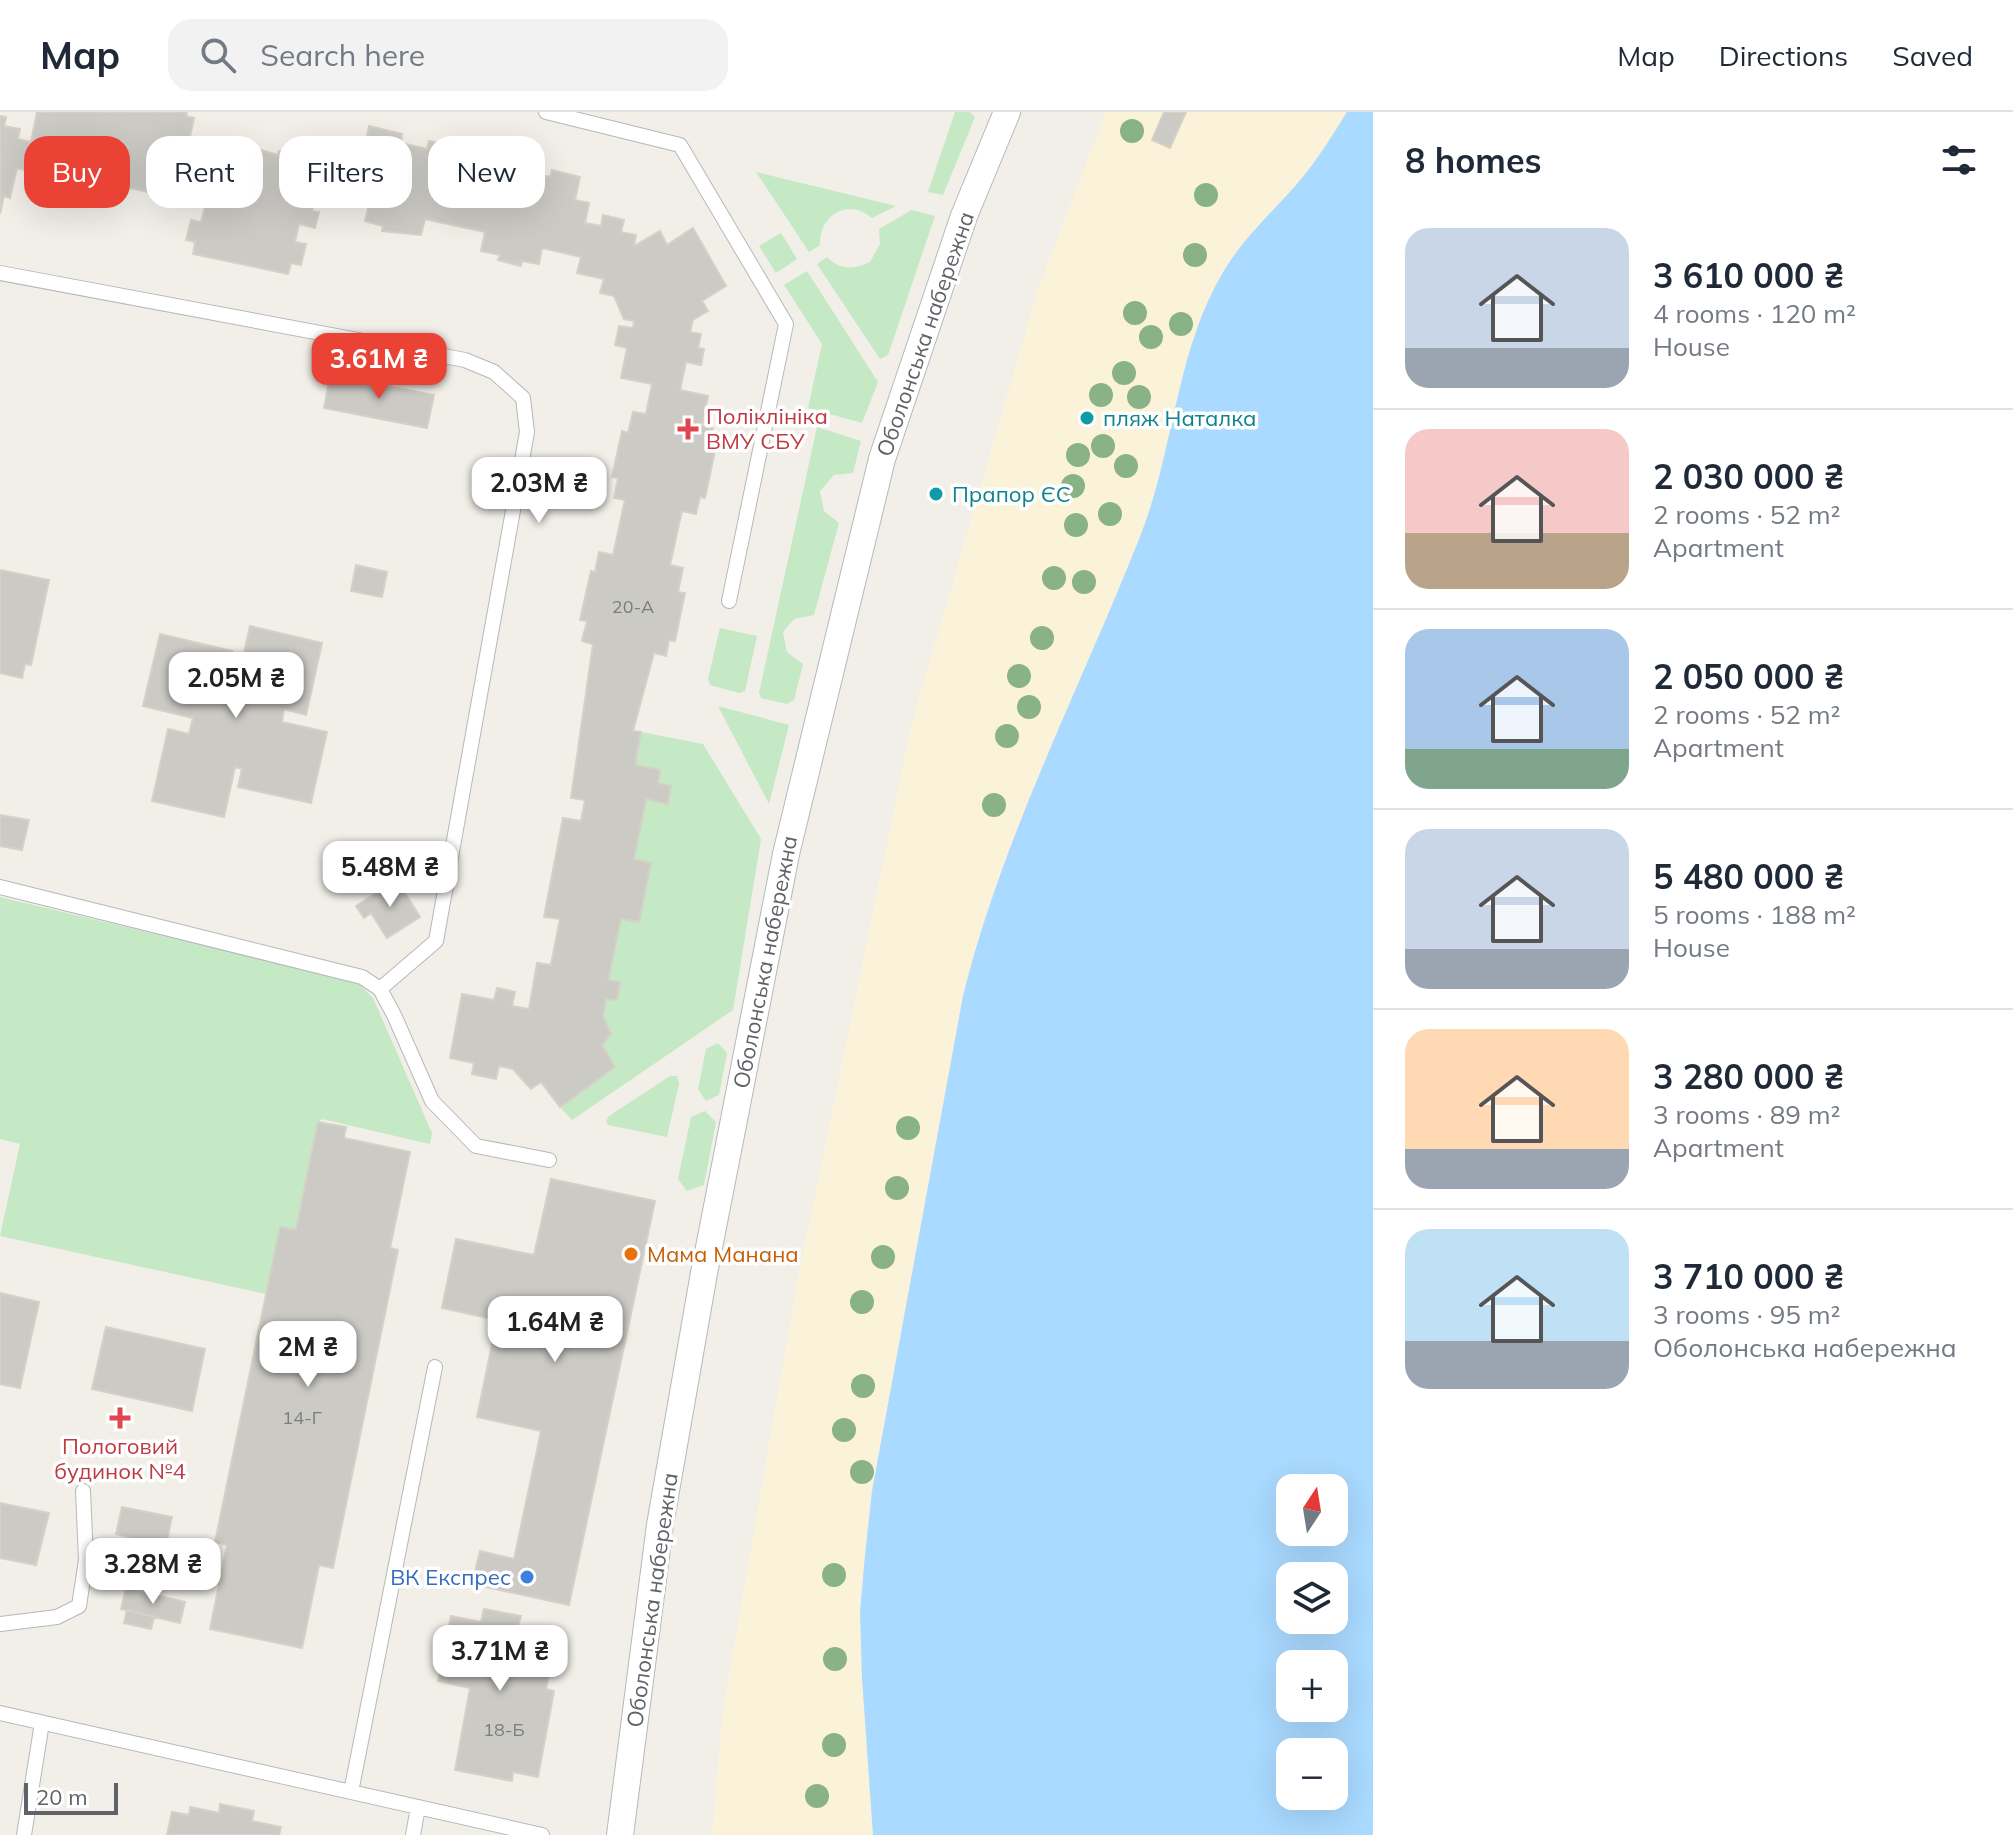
<!DOCTYPE html>
<html lang="en">
<head>
<meta charset="utf-8">
<style>
	body { margin:0; font-family:Mulish,sans-serif; background:#f2f2f3; color:#1f2937; height:100vh; display:flex; flex-direction:column; font-size:30px; white-space:nowrap }
	* { box-sizing:border-box; margin:0 }
	p { font-size:26px; color:#747a83 }
	.icon { flex:none; width:44px; height:44px; fill:none; stroke:currentColor; stroke-width:2; stroke-linecap:round; stroke-linejoin:round }
	.map { position:relative; flex:1; overflow:hidden }
	.sheet { display:flex; flex-direction:column; background:#fff; width:640px }
	.sheet>* { flex:none }
	.guide { position:absolute; left:24px; top:24px; width:760px; height:72px; display:flex; gap:16px }
	.needle { width:52px; rotate:12deg }
	.controls { position:absolute; left:1276px; top:1362px; display:grid; gap:16px }
	.controls a { display:grid; place-items:center; width:72px; height:72px; border-radius:16px; background:#fff; box-shadow:0 8px 32px #0002; font-size:40px }
	.scale { position:absolute; left:24px; bottom:20px; width:94px; box-sizing:border-box; padding-left:8px; border:4px solid #5f6368; border-top:0; font-size:22px; line-height:28px; white-space:nowrap; color:#5f6368; -webkit-text-stroke:6px #fff; paint-order:stroke }
	.price { position:absolute; translate:-50% -68px; padding:0 18px; border-radius:16px; background:#fff; color:#222; font-size:26px; line-height:52px; filter:drop-shadow(0 2px 4px #0008) }
	.price::after { content:''; position:absolute; left:50%; top:48px; width:24px; height:18px; margin-left:-12px; background:inherit; clip-path:polygon(0 0,100% 0,50% 100%) }
	.price.selected { background:#ea4335; color:#fff }
	ul { padding:0; list-style:none }
	li { display:flex; align-items:center; gap:24px; height:200px; padding:0 32px }
	li+li { border-top:2px solid #e0e1e3 }
	li span { display:grid; place-items:center; flex:none; width:224px; height:160px; border-radius:24px; color:#555 }
	li>.icon { margin-inline-start:auto }
	span .icon { width:96px; height:96px; fill:#fffc; stroke-width:1 }
	li b { font-size:34px }
	h2 { display:flex; justify-content:space-between; align-items:center; height:96px; padding:0 32px; font-size:34px }
	.chip { padding:0 28px; border-radius:24px; background:#fff; box-shadow:0 8px 32px #0002; font-size:28px; line-height:72px }
	.chip.selected { background:#ea4335; color:#fff }
	header { display:flex; align-items:center; gap:48px; box-sizing:border-box; height:112px; padding:0 40px; background:#fff; border-bottom:2px solid #e0e1e3 }
	header strong { font-size:38px }
	nav { display:flex; gap:44px; margin-inline-start:auto; font-size:28px }
	.search { width:560px; height:72px; background:#f2f2f3; display:flex; align-items:center; gap:20px; box-sizing:border-box; padding:0 28px; border-radius:24px; color:#747a83; font-size:30px }
	main { display:flex; flex:1; min-height:0 }
	.map>svg:first-child { display:block }
	.green { fill:#c5e8c5 }
	.sand { fill:#fbf3d9 }
	.water { fill:#aadaff; fill-rule:evenodd }
	.building { fill:#cccac5; stroke:#d6d1c6; stroke-width:2 }
	.lines { fill:none; stroke-linecap:round; stroke-linejoin:round }
	.lane-casing { stroke:#b5b8bc; stroke-width:16 }
	.street-casing { stroke:#b5b8bc; stroke-width:28 }
	.lane { stroke:#fff; stroke-width:14 }
	.street { stroke:#fff; stroke-width:26 }
	.tree { fill:#89b387 }
	.culture-dot { fill:#0f9aa8; stroke:#fff; stroke-width:3 }
	.health-dot { fill:#e0444e; stroke:#fff; stroke-width:3 }
	.food-dot { fill:#e8710a; stroke:#fff; stroke-width:3 }
	.shop-dot { fill:#3f7fe0; stroke:#fff; stroke-width:3 }
	.labels { text-anchor:middle; stroke-width:7; stroke-linejoin:round; paint-order:stroke }
	.number-label { font-size:18px; fill:#7a7d7f }
	.street-label { font-size:22px; fill:#5f6368; stroke:#fff }
	.health-label { font-size:22px; fill:#be3a42; stroke:#fff; text-anchor:start }
	.culture-label { font-size:22px; fill:#0d838f; stroke:#fff; text-anchor:start }
	.food-label { font-size:22px; fill:#c56008; stroke:#fff; text-anchor:start }
	.shop-label { font-size:22px; fill:#366cbe; stroke:#fff; text-anchor:end }
</style>
</head>
<body>
<header>
<strong>Map</strong>
<div class="search"><svg class="icon" aria-label="search" viewBox="0 0 24 24"><circle cx="10" cy="10" r="6"/><path d="M15 15l6 6"/></svg>Search here</div>
<nav><a>Map</a><a>Directions</a><a>Saved</a></nav>
</header>
<main>
<div class="map">
<svg width="1373" height="1723" viewBox="0 0 1373 1723">
	<rect width="100%" height="100%" fill="#f1efe8"/>
	<!-- green -->
	<path class="green" d="M955 0H970L975 5 943 83 928 80Z
		M756 60 896 94 872 106C848 85 819 103 820 133L809 140Z
		M912 98 935 104 888 243 880 247 817 152 827 145C839 158 854 158 870 150L880 132 879 117Z
		M781 121 797 147 776 161 759 134Z
		M807 159 878 270 862 311 808 296 822 232 784 173Z
		M817 315 861 329 853 361 834 363 820 379 824 399 839 411 814 503 794 507 783 520 787 540 803 552 794 588 787 592 761 586 759 581Z
		M720 516 757 524 745 579 739 581 710 573 708 567Z
		M718 594 789 613 769 692Z
		M641 620 703 632 761 727 733 898 572 1008 560 995 615 955 602 933 611 922 603 904 606 887 616 888 620 871 608 868 621 807 639 810 651 751 634 747 646 687 668 692 671 674 658 671 660 658 635 653Z
		M0 785 357 870 373 886 432 1021 430 1032 322 1007 318 1010 296 1118 280 1115 266 1182 0 1124 20 1032 0 1027Z
		M718 931 727 941 719 983 706 989 698 977 706 937Z
		M670 964H677L679 972 667 1025 608 1013 606 1009 609 1004Z
		M705 999 716 1010 704 1073 687 1079 678 1067 691 1005Z"/>
	<!-- sand -->
	<path class="sand" d="M1106 0H1347C1329 29 1311 58 1287 83 1263 109 1240 131 1222 162 1176 240 1174 338 1141 422 1081 575 1003 723 963 884L872 1379 865 1443 860 1500 862 1566 873 1723H712L723 1598 796 1177 911 614 1038 177Z"/>
	<!-- water -->
	<path class="water" d="M1347 0H1373V1723H873L862 1566 860 1500 865 1443 872 1379 963 884C1003 723 1081 575 1141 422 1174 338 1176 240 1222 162 1240 131 1263 109 1287 83 1311 58 1329 29 1347 0ZM1290 1376H1334V1420H1290ZM1290 1464H1334V1508H1290ZM1290 1552H1334V1596H1290ZM1290 1640H1334V1684H1290Z"/>
	<!-- building -->
	<path class="building" d="M37 0H187L186 4 194 6 183 57 174 55 168 84 120 74 119 79 91 73 92 68 42 57 48 32 35 29 28 59 17 56 10 86 4 84 0 102V4L6 5 4 14 20 17 18 27 31 30Z
		M1164 0H1186L1170 36 1152 28Z
		M369 14 402 22 401 31 427 37 429 29 460 35 455 58 481 64 485 43 518 50 516 57 550 65 552 58 580 65 575 88 589 91 585 111 601 114 603 103 624 108 621 120 636 123 634 134 660 119 667 133 693 116 726 174 702 189 708 199 693 208 690 220 701 222 698 236 704 237 701 253 686 250 680 278 708 284 702 314 713 316 708 338 715 339 705 386 700 385 696 402 682 399 670 453 683 456 678 480 685 481 675 529 669 528 666 544 654 541 633 619 641 620 635 653 660 658 658 671 671 674 668 692 646 687 634 747 651 751 639 810 621 807 608 868 620 870 617 888 606 887 603 904 611 922 602 933 615 955 560 995 541 970 531 977 513 957 499 954 496 967 472 962 474 951 450 946 462 882 494 888 497 876 515 880 512 894 529 897 537 851 551 853 560 807 544 805 563 706 581 709 585 688 571 686 593 532 582 529 587 509 580 508 591 459 595 460 599 440 613 443 625 388 614 386 618 366 612 365 622 319 628 321 633 300 646 302 652 272 621 266 627 236 615 233 619 214 633 216 634 209 624 207 614 184 600 181 604 167 577 161 581 145 542 136 539 152 522 149 521 154 498 148 500 143 481 139 485 120 425 107 421 123 382 119 383 114 365 109 369 93 338 86 336 94 314 89 312 99 319 100 315 116 299 112 295 130 306 132 301 153 291 151 288 162 193 142 195 130 186 128 191 108 201 110 205 95 189 92 193 73 198 74 201 65 183 61 188 33 207 37 208 29 226 33 227 28 278 43 279 39 311 46 310 51 324 54 322 62 341 66 349 32 365 35Z
		M330 263 434 283 427 316 324 296Z
		M356 453 387 460 382 485 351 479Z
		M0 458 49 468 31 553 25 552 22 566 0 561Z
		M250 514 322 531 306 603 284 597 282 610 327 620 311 691 238 675 242 657 235 655 224 705 152 689 168 617 189 622 193 606 143 594 160 522 232 539 227 560 239 563Z
		M0 703 29 708 22 738 0 734Z
		M397 768 420 805 387 826 371 801 364 806 356 794Z
		M318 1010 346 1015 344 1026 410 1040 390 1136 398 1138 333 1456 319 1453 302 1536 210 1517 227 1433 215 1430 280 1115 296 1118Z
		M551 1067 655 1089 569 1493 472 1472 480 1439 514 1447 541 1319 477 1305 497 1208 442 1196 456 1127 534 1143Z
		M0 1181 39 1190 20 1276 0 1272Z
		M106 1215 205 1237 192 1299 92 1277Z
		M0 1391 49 1401 36 1453 0 1446Z
		M122 1395 172 1405 156 1479 122 1472 132 1426 116 1422Z
		M126 1476 185 1490 180 1511 121 1497Z
		M484 1497 521 1504 518 1514 557 1522 546 1577 554 1579 538 1665 513 1660 512 1669 455 1658 470 1576 438 1569 451 1504 481 1510Z
		M127 1498 154 1505 151 1517 124 1511Z
		M220 1692 254 1699 252 1709 281 1715 279 1723H167L172 1700 189 1703 190 1695 219 1701Z"/>
	<g class="lines">
		<!-- lane casing -->
		<g class="lane-casing">
			<path id="lane" d="M546 0 680 33 786 212 729 489
				M0 161 465 248 494 260 523 286 527 320 436 829 380 877
				M0 775 362 865 380 877 394 903 432 989 476 1034 549 1048
				M0 1512 57 1505 79 1494 86 1448 83 1379
				M0 1601 542 1723
				M351 1680 435 1255
				M24 1723 42 1611
				M413 1723 418 1695"/>
		</g>
		<!-- street casing -->
		<g class="street-casing">
			<path id="street" d="M620 1723 660 1413 704 1161 786 742 882 347 964 104 1007 0"/>
		</g>
		<!-- lane -->
		<use href="#lane" class="lane"/>
		<!-- street -->
		<use href="#street" class="street"/>
	</g>
	<!-- trees -->
	<g class="tree">
		<circle cx="1132" cy="19" r="12"/>
		<circle cx="1206" cy="83" r="12"/>
		<circle cx="1195" cy="143" r="12"/>
		<circle cx="1135" cy="201" r="12"/>
		<circle cx="1181" cy="212" r="12"/>
		<circle cx="1151" cy="225" r="12"/>
		<circle cx="1124" cy="261" r="12"/>
		<circle cx="1101" cy="283" r="12"/>
		<circle cx="1139" cy="285" r="12"/>
		<circle cx="1103" cy="334" r="12"/>
		<circle cx="1078" cy="343" r="12"/>
		<circle cx="1126" cy="354" r="12"/>
		<circle cx="1073" cy="374" r="12"/>
		<circle cx="1110" cy="402" r="12"/>
		<circle cx="1076" cy="413" r="12"/>
		<circle cx="1054" cy="466" r="12"/>
		<circle cx="1084" cy="470" r="12"/>
		<circle cx="1042" cy="526" r="12"/>
		<circle cx="1019" cy="564" r="12"/>
		<circle cx="1029" cy="595" r="12"/>
		<circle cx="1007" cy="624" r="12"/>
		<circle cx="994" cy="693" r="12"/>
		<circle cx="908" cy="1016" r="12"/>
		<circle cx="897" cy="1076" r="12"/>
		<circle cx="883" cy="1145" r="12"/>
		<circle cx="862" cy="1190" r="12"/>
		<circle cx="863" cy="1274" r="12"/>
		<circle cx="844" cy="1318" r="12"/>
		<circle cx="862" cy="1360" r="12"/>
		<circle cx="834" cy="1463" r="12"/>
		<circle cx="835" cy="1547" r="12"/>
		<circle cx="834" cy="1633" r="12"/>
		<circle cx="817" cy="1684" r="12"/>
	</g>
	<!-- markers -->
	<g class="culture-dot">
		<circle cx="1087" cy="306" r="8"/>
		<circle cx="936" cy="382" r="8"/>
	</g>
	<g class="health-dot">
		<path d="M684 305h8v8h8v8h-8v8h-8v-8h-8v-8h8z"/>
		<path d="M116 1294h8v8h8v8h-8v8h-8v-8h-8v-8h8z"/>
	</g>
	<circle class="food-dot" cx="631" cy="1142" r="8"/>
	<circle class="shop-dot" cx="527" cy="1465" r="8"/>
	<g class="labels">
		<!-- number labels -->
		<g class="number-label">
			<text x="633" y="501">20-А</text>
			<text x="302" y="1312">14-Г</text>
			<text x="504" y="1624">18-Б</text>
		</g>
		<!-- street labels -->
		<g class="street-label">
			<text transform="translate(925 222) rotate(-71)" y="8">Оболонська набережна</text>
			<text transform="translate(765 850) rotate(-79)" y="8">Оболонська набережна</text>
			<text transform="translate(652 1488) rotate(-82)" y="8">Оболонська набережна</text>
		</g>
		<!-- health labels -->
		<g class="health-label">
			<text x="706" y="312">Поліклініка<tspan x="706" dy="25">ВМУ СБУ</tspan></text>
			<text x="120" y="1342" text-anchor="middle">Пологовий<tspan x="120" dy="25">будинок №4</tspan></text>
		</g>
		<!-- culture labels -->
		<g class="culture-label">
			<text x="1103" y="314">пляж Наталка</text>
			<text x="952" y="390">Прапор ЄС</text>
		</g>
		<!-- food labels -->
		<g class="food-label">
			<text x="647" y="1150">Мама Манана</text>
		</g>
		<!-- shop labels -->
		<g class="shop-label">
			<text x="511" y="1473">ВК Експрес</text>
		</g>
	</g>
</svg>
<div class="controls">
<a><svg class="needle" viewBox="-14 -14 28 28"><path d="M0-13l5 13h-10z" fill="#e53935"/><path d="M0 13l5-13h-10z" fill="#747a83"/></svg></a>
<a><svg class="icon" aria-label="layers" viewBox="0 0 24 24"><path d="M12 4l9 5-9 5-9-5zM3 14l9 5 9-5"/></svg></a>
<a>+</a>
<a>−</a>
</div>
<div class="scale">20 m</div>
<b class="price selected" style="left:379px;top:289px">3.61M ₴</b>
<b class="price" style="left:539px;top:413px">2.03M ₴</b>
<b class="price" style="left:236px;top:608px">2.05M ₴</b>
<b class="price" style="left:390px;top:797px">5.48M ₴</b>
<b class="price" style="left:555px;top:1252px">1.64M ₴</b>
<b class="price" style="left:308px;top:1277px">2M ₴</b>
<b class="price" style="left:153px;top:1494px">3.28M ₴</b>
<b class="price" style="left:500px;top:1581px">3.71M ₴</b>
<div class="guide">
<a class="chip selected">Buy</a>
<a class="chip">Rent</a>
<a class="chip">Filters</a>
<a class="chip">New</a>
</div>
</div>
<section class="sheet">
<h2>8 homes<svg class="icon" aria-label="filters" viewBox="0 0 24 24"><path d="M4 7h16M4 17h16"/><circle cx="9" cy="7" r="2"/><circle cx="15" cy="17" r="2"/></svg></h2>
<ul>
<li><span style="background:linear-gradient(#c9d6e8 75%,#9aa5b1 0)"><svg class="icon" aria-label="home" viewBox="0 0 24 24"><path d="M3 11l9-7 9 7M6 9v11h12V9"/></svg></span><div><b>3 610 000 ₴</b><p>4 rooms · 120 m²</p><p>House</p></div></li>
<li><span style="background:linear-gradient(#f6c9c9 65%,#b9a48a 0)"><svg class="icon" aria-label="home" viewBox="0 0 24 24"><path d="M3 11l9-7 9 7M6 9v11h12V9"/></svg></span><div><b>2 030 000 ₴</b><p>2 rooms · 52 m²</p><p>Apartment</p></div></li>
<li><span style="background:linear-gradient(#a9c7e8 75%,#7fa58c 0)"><svg class="icon" aria-label="home" viewBox="0 0 24 24"><path d="M3 11l9-7 9 7M6 9v11h12V9"/></svg></span><div><b>2 050 000 ₴</b><p>2 rooms · 52 m²</p><p>Apartment</p></div></li>
<li><span style="background:linear-gradient(#c9d6e8 75%,#9aa5b1 0)"><svg class="icon" aria-label="home" viewBox="0 0 24 24"><path d="M3 11l9-7 9 7M6 9v11h12V9"/></svg></span><div><b>5 480 000 ₴</b><p>5 rooms · 188 m²</p><p>House</p></div></li>
<li><span style="background:linear-gradient(#ffd9b3 75%,#9aa5b1 0)"><svg class="icon" aria-label="home" viewBox="0 0 24 24"><path d="M3 11l9-7 9 7M6 9v11h12V9"/></svg></span><div><b>3 280 000 ₴</b><p>3 rooms · 89 m²</p><p>Apartment</p></div></li>
<li><span style="background:linear-gradient(#bfe0f5 70%,#9aa5b1 0)"><svg class="icon" aria-label="home" viewBox="0 0 24 24"><path d="M3 11l9-7 9 7M6 9v11h12V9"/></svg></span><div><b>3 710 000 ₴</b><p>3 rooms · 95 m²</p><p>Оболонська набережна</p></div></li>
</ul>
</section>
</main>
</body>
</html>
